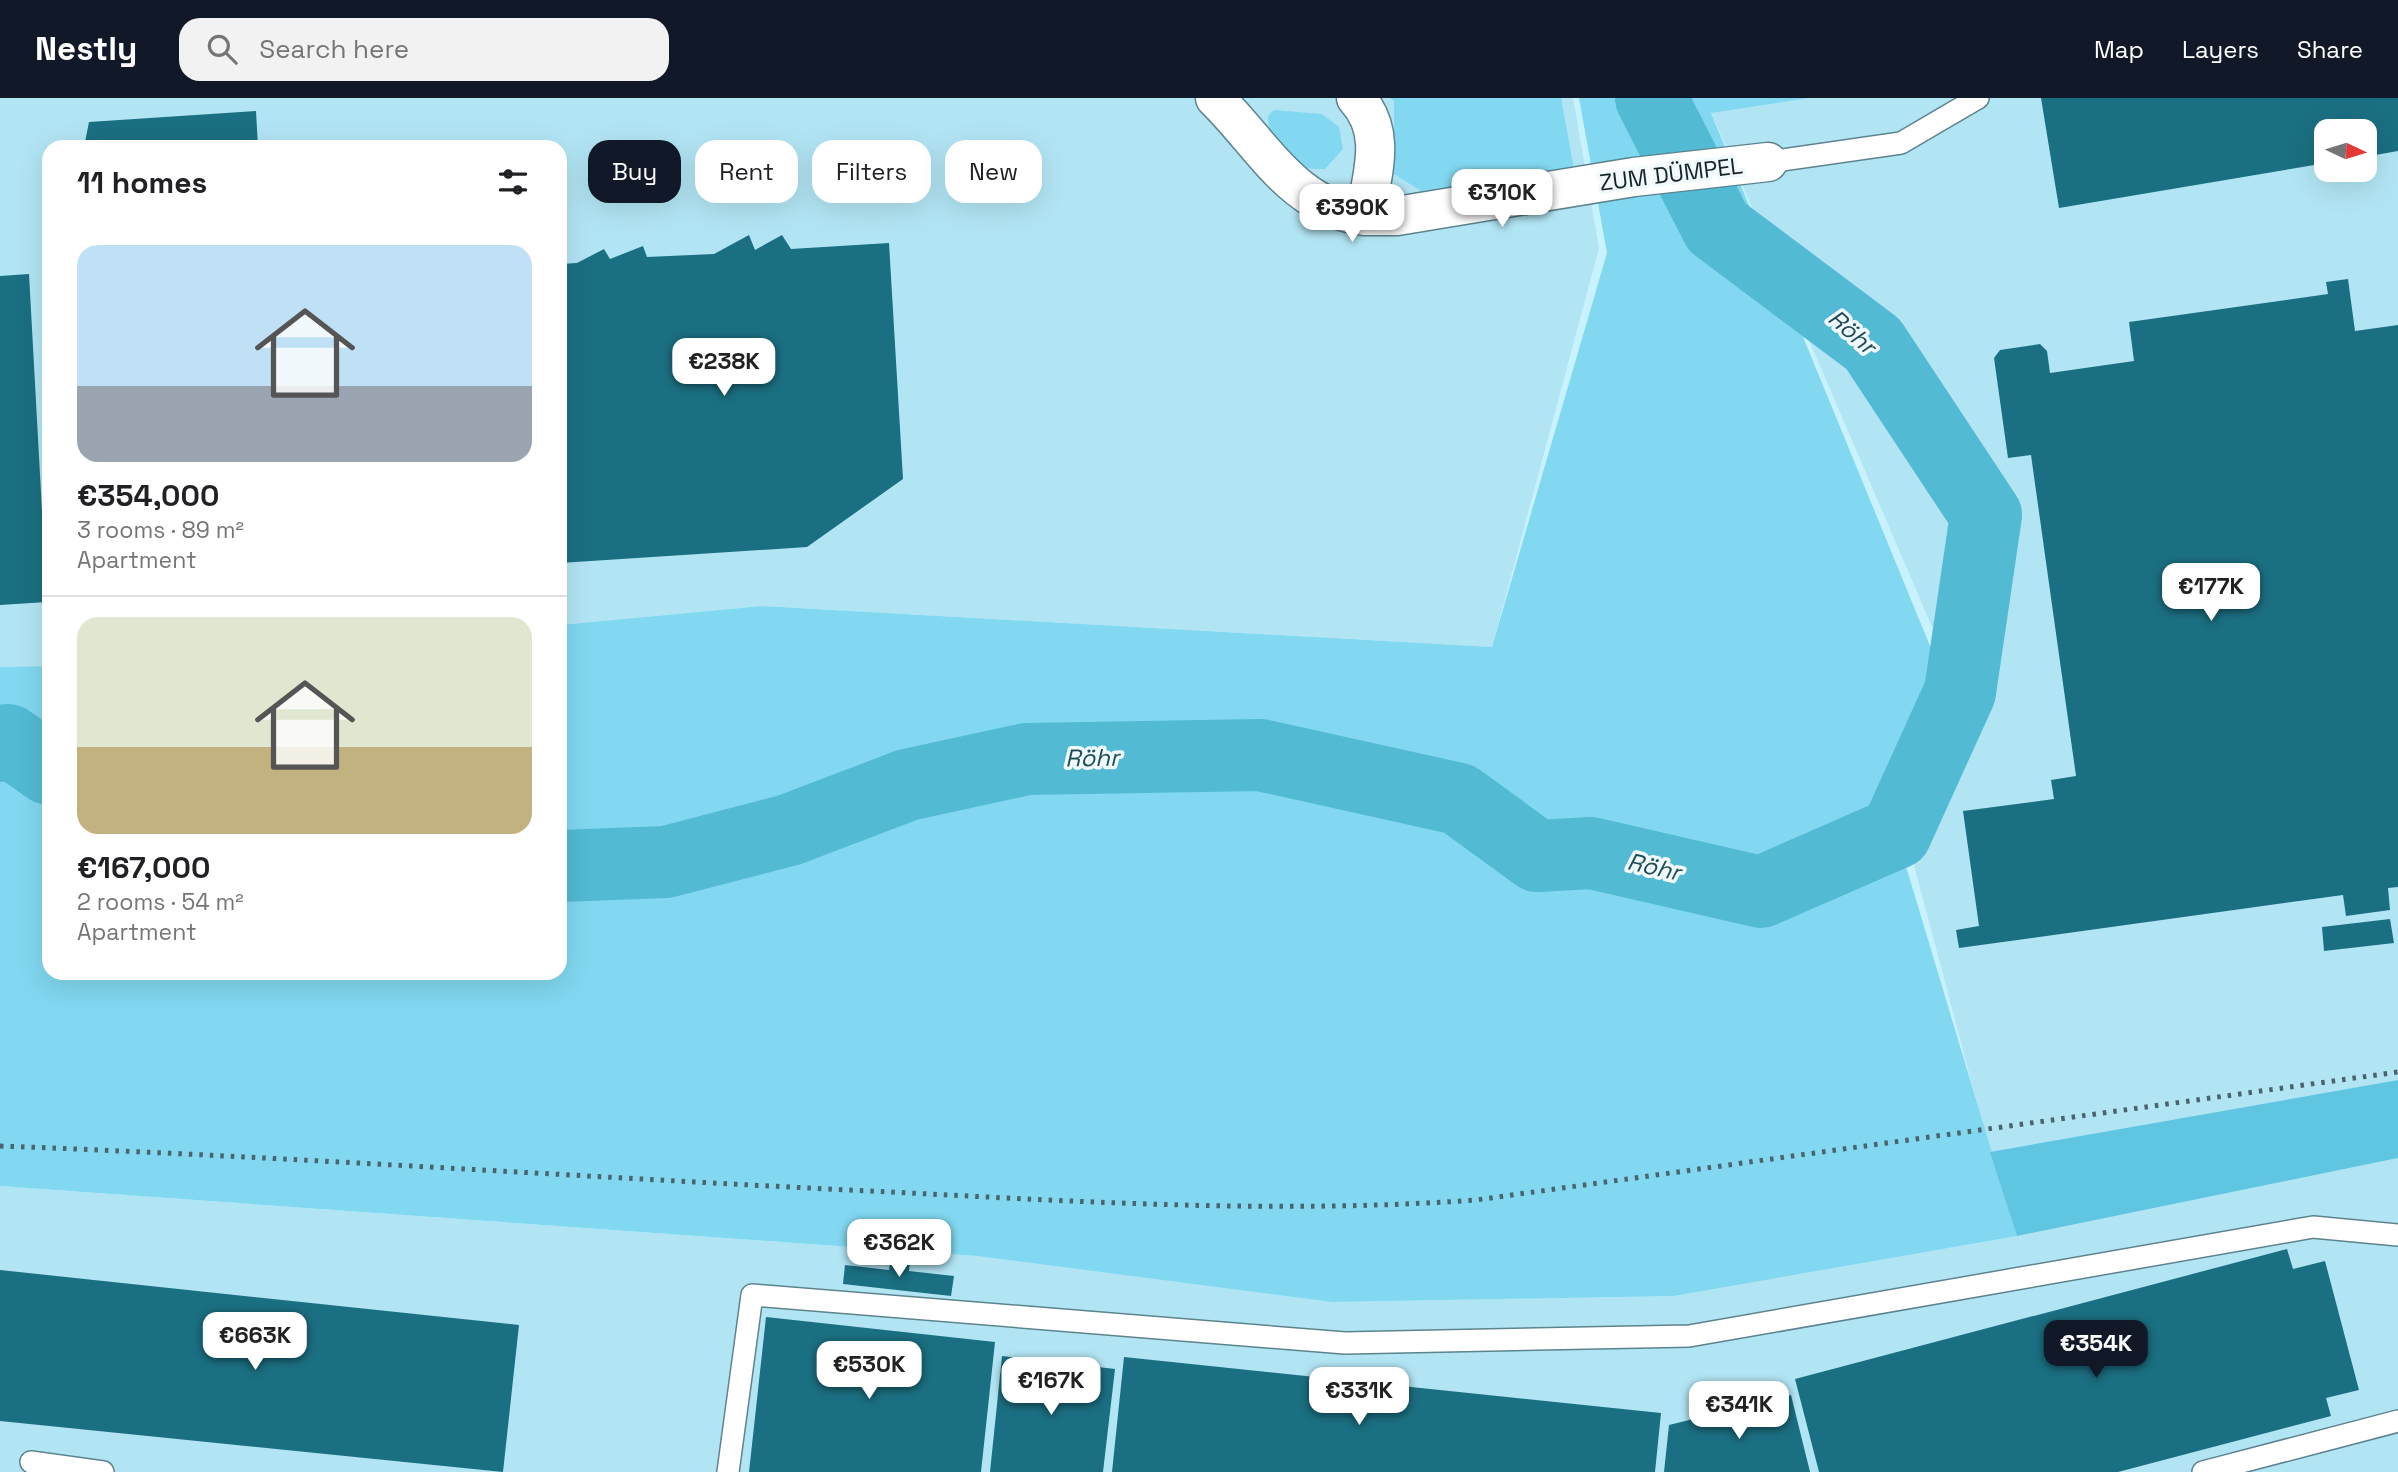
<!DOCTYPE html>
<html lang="en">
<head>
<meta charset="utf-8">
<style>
	body { margin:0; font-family:"Space Grotesk",sans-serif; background:#f2f2f2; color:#202124; height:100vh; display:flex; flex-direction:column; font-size:26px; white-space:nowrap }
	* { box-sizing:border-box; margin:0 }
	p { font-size:23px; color:#757577 }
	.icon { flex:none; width:38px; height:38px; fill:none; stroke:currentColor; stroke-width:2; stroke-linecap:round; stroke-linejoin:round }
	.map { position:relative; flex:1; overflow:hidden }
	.details { position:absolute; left:42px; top:42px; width:525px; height:840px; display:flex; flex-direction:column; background:#fff; border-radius:21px; box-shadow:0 7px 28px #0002 }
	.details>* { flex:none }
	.hud { position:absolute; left:588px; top:42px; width:665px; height:63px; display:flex; gap:14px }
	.needle { width:46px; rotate:94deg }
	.fabs { position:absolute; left:2314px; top:21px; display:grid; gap:14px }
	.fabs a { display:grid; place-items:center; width:63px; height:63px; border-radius:14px; background:#fff; box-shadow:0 7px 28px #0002; font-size:35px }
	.price { position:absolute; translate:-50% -60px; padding:0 16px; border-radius:14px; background:#fff; color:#222; font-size:23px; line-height:46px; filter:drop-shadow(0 2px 4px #0008) }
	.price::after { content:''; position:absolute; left:50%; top:42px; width:21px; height:16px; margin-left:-10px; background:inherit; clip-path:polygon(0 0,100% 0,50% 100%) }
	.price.active { background:#111827; color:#fff }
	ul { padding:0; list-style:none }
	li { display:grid; align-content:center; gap:14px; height:371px; padding:0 35px }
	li+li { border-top:2px solid #e0e0e0 }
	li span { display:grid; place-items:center; height:217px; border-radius:21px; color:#555 }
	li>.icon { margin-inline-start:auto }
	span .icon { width:126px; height:126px; fill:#fffc; stroke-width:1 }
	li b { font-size:30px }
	h2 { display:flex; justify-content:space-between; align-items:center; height:84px; padding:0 35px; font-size:30px }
	.chip { padding:0 24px; border-radius:21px; background:#fff; box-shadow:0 7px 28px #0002; font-size:24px; line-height:63px }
	.chip.active { background:#111827; color:#fff }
	header { display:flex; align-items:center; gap:42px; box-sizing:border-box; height:98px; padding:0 35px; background:#111827; color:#fff }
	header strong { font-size:33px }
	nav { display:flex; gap:38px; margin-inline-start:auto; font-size:24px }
	.search { width:490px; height:63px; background:#f2f2f2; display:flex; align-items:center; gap:18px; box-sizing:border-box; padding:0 24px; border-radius:21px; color:#757577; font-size:26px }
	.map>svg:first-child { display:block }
	.built { fill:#b2e5f4; fill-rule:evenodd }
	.green { fill:#81d8f0 }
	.forest { fill:#5fc5e0 }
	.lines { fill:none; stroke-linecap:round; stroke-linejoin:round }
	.river { stroke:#53bad4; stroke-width:72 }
	.building { fill:#1b6f82 }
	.service-casing { stroke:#5c838e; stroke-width:24 }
	.minor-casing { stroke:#5c838e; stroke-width:41 }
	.service { stroke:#fff; stroke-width:21 }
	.minor { stroke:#fff; stroke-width:38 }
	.rail { stroke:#4b636a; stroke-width:5; stroke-dasharray:3.5 7; stroke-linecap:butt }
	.labels { text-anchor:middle; stroke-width:7; stroke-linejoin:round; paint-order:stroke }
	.street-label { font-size:23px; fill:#142429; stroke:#f0f9fb }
	.water-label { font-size:24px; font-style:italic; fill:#1f4c58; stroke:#f0f9fb }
</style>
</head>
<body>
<header>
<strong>Nestly</strong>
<div class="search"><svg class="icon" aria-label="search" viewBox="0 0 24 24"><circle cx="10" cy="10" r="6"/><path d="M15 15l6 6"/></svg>Search here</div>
<nav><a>Map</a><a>Layers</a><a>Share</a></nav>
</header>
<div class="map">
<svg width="2398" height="1374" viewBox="0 0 2398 1374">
	<rect width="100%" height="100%" fill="#c8f2fe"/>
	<!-- built -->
	<path class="built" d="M0 0H1573L1599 150 1492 549 762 508 560 527V49H49V568L0 569Z
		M1810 0H2398V982L1990 1054 1911 756 1960 594 1711 14ZM2326 33H2364V72H2326Z
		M2398 1060V1374H0V1088L977 1158 1332 1204 1674 1198 2017 1138Z"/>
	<!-- green -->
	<path class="green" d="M1390 0H1561L1574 71 1421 93 1394 76V3Z
		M1579 0H1809L1711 15 1951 599 1902 755 2017 1138 1674 1198 1332 1204 977 1158 0 1088V569L49 568V875H560V527L762 508 1492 549 1607 155Z
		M1274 12 1322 16 1339 29 1343 51 1325 71C1318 71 1308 71 1302 69 1284 62 1267 36 1268 18Z"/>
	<!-- forest -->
	<path class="forest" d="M2398 982V1060L2017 1138 1990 1054Z"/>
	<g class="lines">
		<!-- river -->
		<path class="river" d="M0 648 8 642 49 671
			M560 768 666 764 789 732 907 687 1027 661 1260 657 1459 701 1537 758 1591 755 1761 794 1896 735 1960 594 1986 417 1873 246 1717 129 1651 0"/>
	</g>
	<!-- building -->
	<path class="building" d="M2041 0H2398V53L2364 59V33H2326V65L2059 110Z
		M256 13 258 49H84L89 24Z
		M749 137 755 152 782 137 791 151 889 145 903 381 807 449 560 465V166L577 165 604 151 610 161 643 148 647 159 714 156Z
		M29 176 47 504 0 507V178Z
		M2348 181 2355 233 2398 227V789L2388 790 2390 812 2346 818 2343 797 1959 850 1956 832 1979 828 1963 713 2054 701 2051 682 2076 678 2031 357 2008 360 1994 260 2000 252 2040 246 2047 253 2050 275 2134 263 2129 224 2328 196 2326 184Z
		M2390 821 2394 845 2324 853 2322 829Z
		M2287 1151 2293 1171 2325 1163 2359 1292 2326 1300 2331 1318 2118 1374H1819L1795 1281Z
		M891 1159 910 1161 909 1173 954 1178 951 1198 843 1186 845 1167 889 1172Z
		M0 1172 519 1227 503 1374 0 1323Z
		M766 1219 995 1244 981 1374H749Z
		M1002 1258 1115 1271 1103 1374H990Z
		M1124 1259 1661 1315 1655 1374H1112Z
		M1791 1297 1810 1374H1664L1669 1327Z"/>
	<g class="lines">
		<!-- service casing -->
		<g class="service-casing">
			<path id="service" d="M1768 64 1901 45 1978 0
				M31 1364 103 1374
				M728 1374 752 1197 1345 1245 1689 1238 2313 1129 2398 1137
				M2203 1374 2398 1323"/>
		</g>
		<!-- minor casing -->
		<g class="minor-casing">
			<path id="minor" d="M1215 0C1263 47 1293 110 1365 118 1372 76 1388 34 1356 0
				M1365 118H1397L1634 79 1768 64"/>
		</g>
		<!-- service -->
		<use href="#service" class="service"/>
		<!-- minor -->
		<use href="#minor" class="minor"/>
		<!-- rail -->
		<path class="rail" d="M0 1048C297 1059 593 1080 890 1094 1086 1104 1280 1116 1476 1102L2398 974"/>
	</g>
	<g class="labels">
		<!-- street labels -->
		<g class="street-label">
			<text transform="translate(1671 76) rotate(-7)" y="8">ZUM DÜMPEL</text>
		</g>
		<!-- water labels -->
		<g class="water-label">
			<text transform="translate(1852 234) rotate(41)" y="8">Röhr</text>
			<text transform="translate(1092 660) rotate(-1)" y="8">Röhr</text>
			<text transform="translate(1654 769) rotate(13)" y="8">Röhr</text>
		</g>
	</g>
</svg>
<div class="fabs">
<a><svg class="needle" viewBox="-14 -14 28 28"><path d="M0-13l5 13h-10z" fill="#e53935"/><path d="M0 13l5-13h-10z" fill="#757577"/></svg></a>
</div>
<b class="price" style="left:1502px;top:131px">€310K</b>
<b class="price" style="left:1352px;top:146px">€390K</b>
<b class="price" style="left:724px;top:300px">€238K</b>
<b class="price" style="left:2211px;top:525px">€177K</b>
<b class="price" style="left:899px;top:1181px">€362K</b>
<b class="price" style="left:255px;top:1274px">€663K</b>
<b class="price active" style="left:2096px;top:1282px">€354K</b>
<b class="price" style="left:869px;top:1303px">€530K</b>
<b class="price" style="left:1051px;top:1319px">€167K</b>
<b class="price" style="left:1359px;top:1329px">€331K</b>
<b class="price" style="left:1739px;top:1343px">€341K</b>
<div class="hud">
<a class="chip active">Buy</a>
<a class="chip">Rent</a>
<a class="chip">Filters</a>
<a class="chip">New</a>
</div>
<section class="details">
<h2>11 homes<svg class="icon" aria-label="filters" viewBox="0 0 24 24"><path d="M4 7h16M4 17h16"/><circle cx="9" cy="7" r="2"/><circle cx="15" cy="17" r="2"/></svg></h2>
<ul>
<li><span style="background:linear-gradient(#bfe0f5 65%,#9aa5b1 0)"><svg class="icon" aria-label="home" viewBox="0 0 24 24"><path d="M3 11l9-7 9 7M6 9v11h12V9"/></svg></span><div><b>€354,000</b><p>3 rooms · 89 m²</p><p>Apartment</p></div></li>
<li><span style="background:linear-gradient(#dfe7d0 60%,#c2b280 0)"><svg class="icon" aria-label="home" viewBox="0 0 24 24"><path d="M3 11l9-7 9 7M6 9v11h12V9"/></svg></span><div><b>€167,000</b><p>2 rooms · 54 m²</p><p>Apartment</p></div></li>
</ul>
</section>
</div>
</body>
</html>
